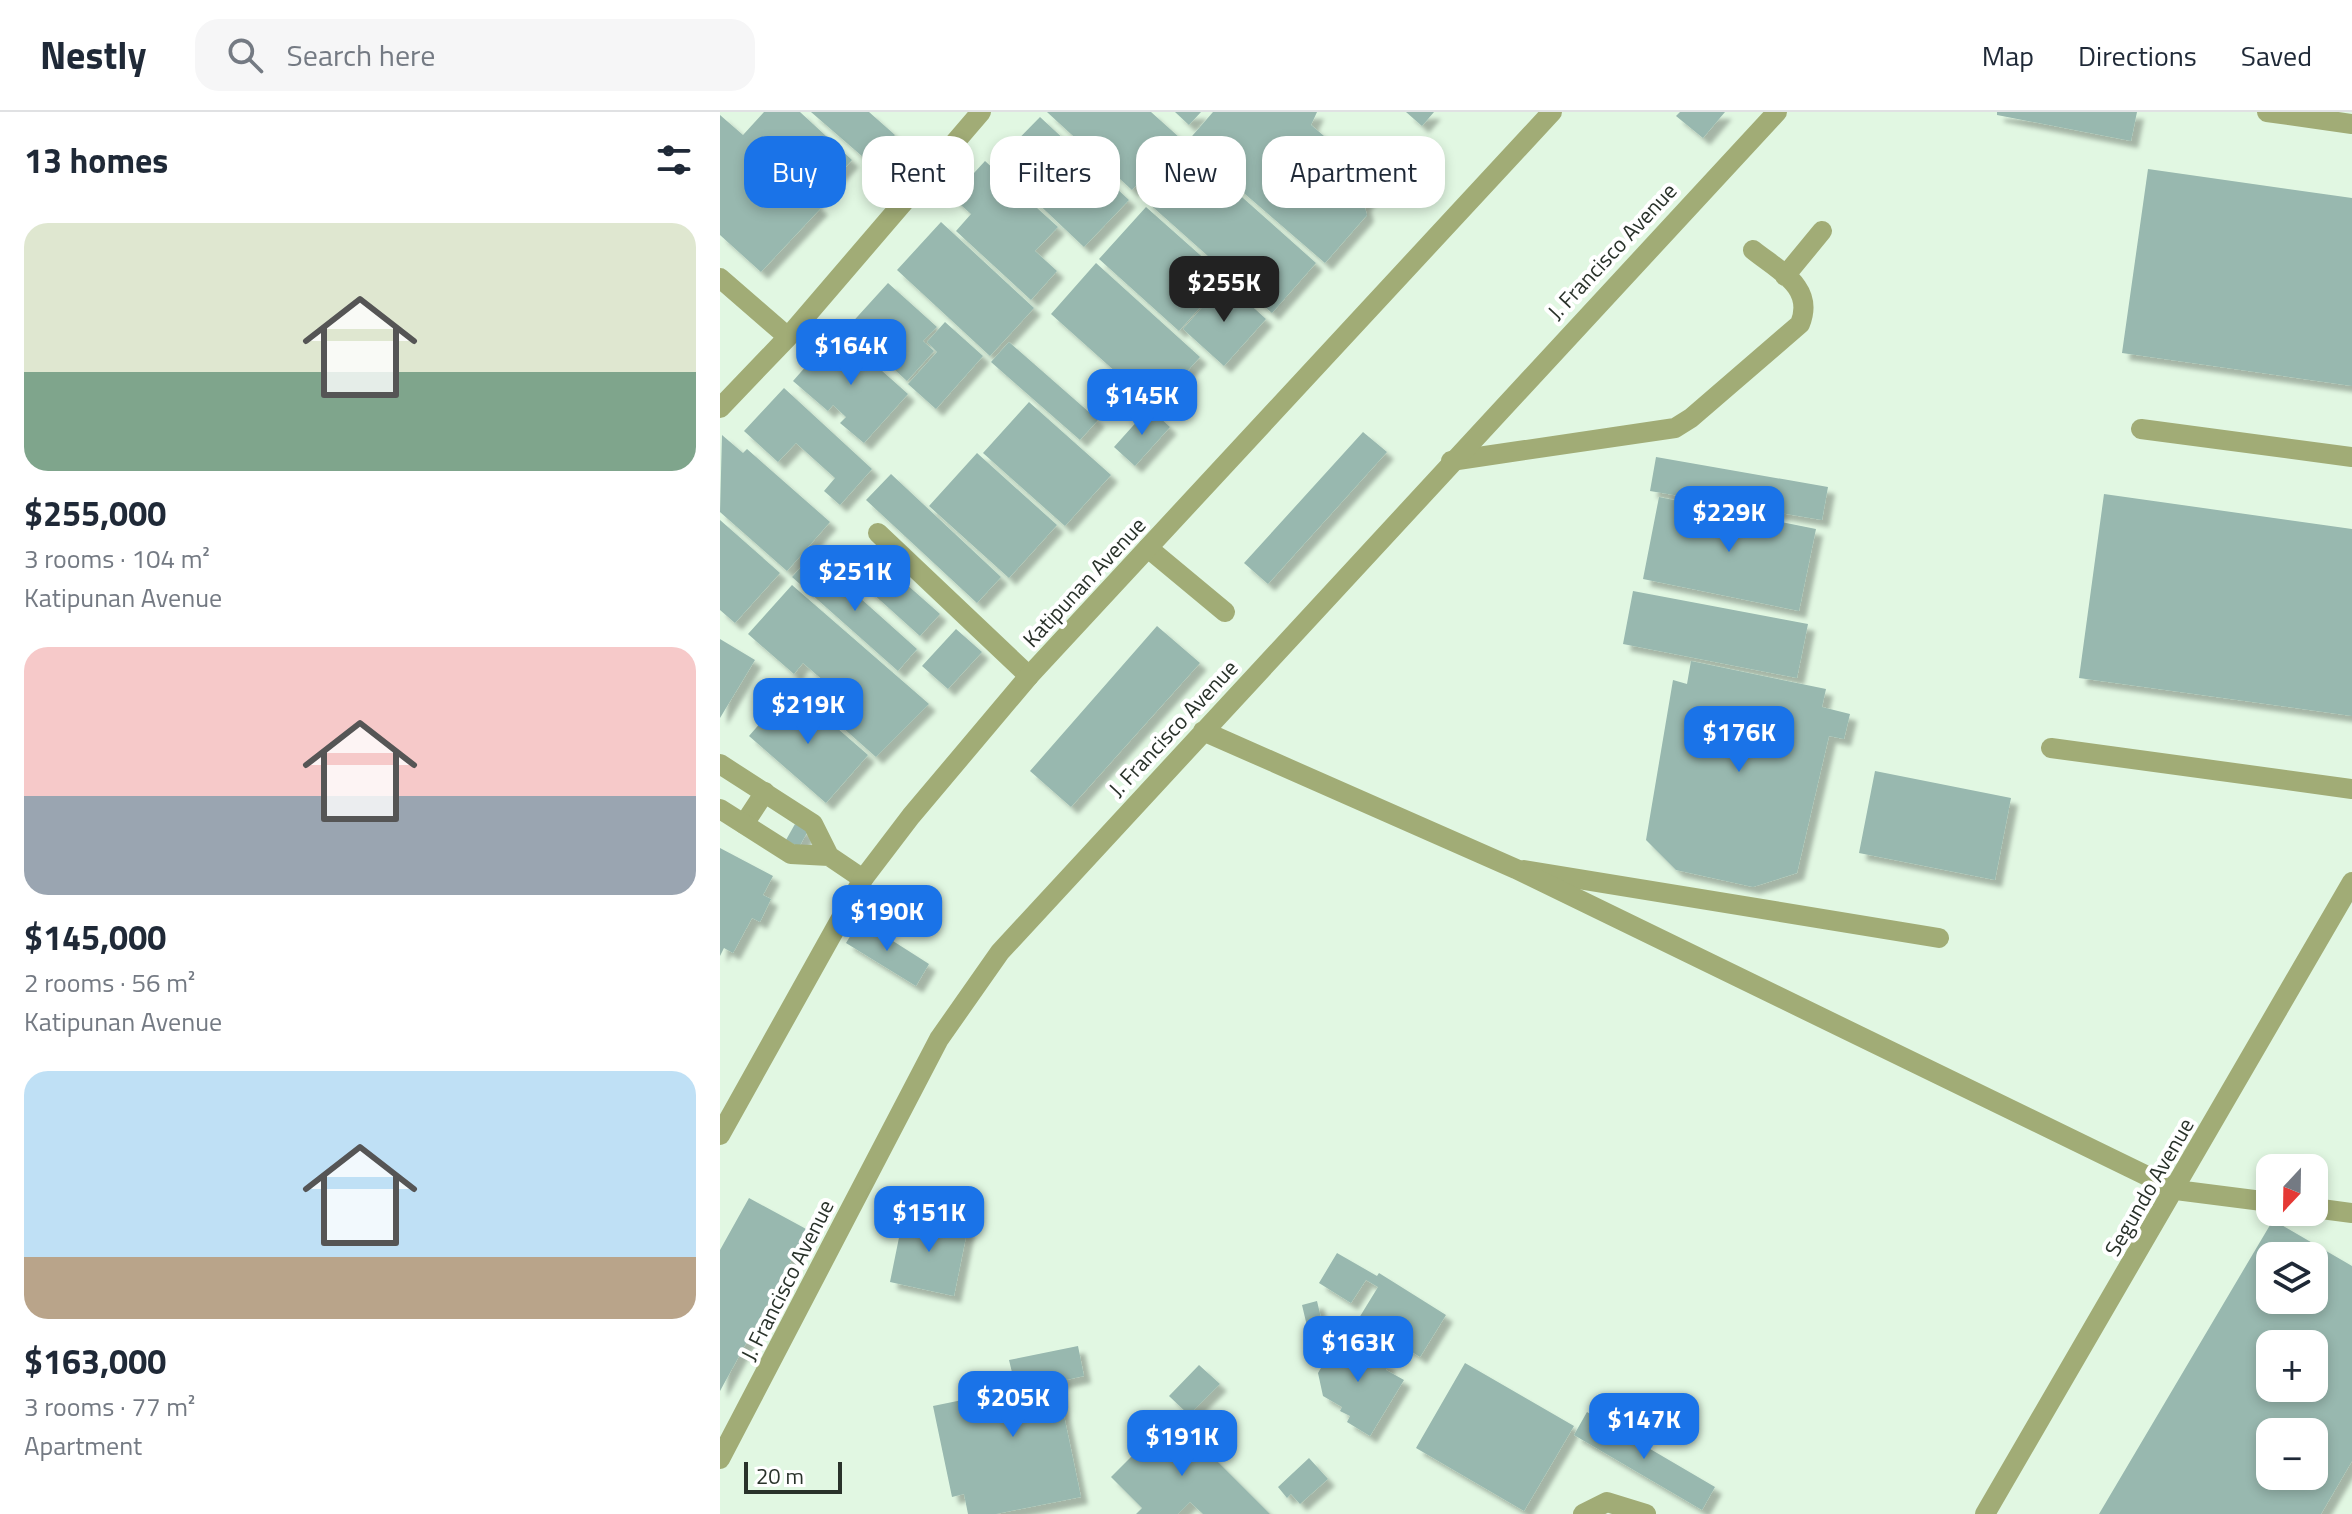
<!DOCTYPE html>
<html lang="en">
<head>
<meta charset="utf-8">
<style>
	body { margin:0; font-family:"Titillium Web",sans-serif; background:#f6f6f7; color:#1f2937; height:100vh; display:flex; flex-direction:column; font-size:30px; white-space:nowrap }
	* { box-sizing:border-box; margin:0 }
	p { font-size:26px; color:#747a83 }
	.icon { flex:none; width:44px; height:44px; fill:none; stroke:currentColor; stroke-width:2; stroke-linecap:round; stroke-linejoin:round }
	.map { position:relative; flex:1; overflow:hidden }
	.panel { display:flex; flex-direction:column; background:#fff; width:720px }
	.panel>* { flex:none }
	.top-card { position:absolute; left:24px; top:24px; width:760px; height:72px; display:flex; gap:16px }
	.needle { width:52px; rotate:202deg }
	.tools { position:absolute; left:1536px; top:1042px; display:grid; gap:16px }
	.tools a { display:grid; place-items:center; width:72px; height:72px; border-radius:16px; background:#fff; box-shadow:0 4px 12px #0003; font-size:40px }
	.scale { position:absolute; left:24px; bottom:20px; width:98px; box-sizing:border-box; padding-left:8px; border:4px solid #29322a; border-top:0; font-size:22px; line-height:28px; white-space:nowrap; color:#29322a; -webkit-text-stroke:6px #fff; paint-order:stroke }
	.price { position:absolute; translate:-50% -68px; padding:0 18px; border-radius:16px; background:#1a73e8; color:#fff; font-size:26px; line-height:52px; filter:drop-shadow(0 2px 4px #0008) }
	.price::after { content:''; position:absolute; left:50%; top:48px; width:24px; height:18px; margin-left:-12px; background:inherit; clip-path:polygon(0 0,100% 0,50% 100%) }
	.price.on { background:#222; color:#fff }
	ul { padding:0; list-style:none }
	li { display:grid; align-content:center; gap:16px; height:424px; padding:0 24px }
	li span { display:grid; place-items:center; height:248px; border-radius:24px; color:#555 }
	li>.icon { margin-inline-start:auto }
	span .icon { width:144px; height:144px; fill:#fffc; stroke-width:1 }
	li b { font-size:34px }
	h2 { display:flex; justify-content:space-between; align-items:center; height:96px; padding:0 24px; font-size:34px }
	.pill { padding:0 28px; border-radius:24px; background:#fff; box-shadow:0 4px 12px #0003; font-size:28px; line-height:72px }
	.pill.on { background:#1a73e8; color:#fff }
	header { display:flex; align-items:center; gap:48px; box-sizing:border-box; height:112px; padding:0 40px; background:#fff; border-bottom:2px solid #e0e1e3 }
	header strong { font-size:38px }
	nav { display:flex; gap:44px; margin-inline-start:auto; font-size:28px }
	.search { width:560px; height:72px; background:#f6f6f7; display:flex; align-items:center; gap:20px; box-sizing:border-box; padding:0 28px; border-radius:24px; color:#747a83; font-size:30px }
	main { display:flex; flex:1; min-height:0 }
	.map>svg:first-child { display:block }
	.building { fill:#98b8af; fill-rule:evenodd; filter:url(#shadow) }
	.lines { fill:none; stroke-linecap:round; stroke-linejoin:round }
	.service { stroke:#a1ac76; stroke-width:20 }
	.minor { stroke:#a1ac76; stroke-width:20 }
	.tertiary { stroke:#a1ac76; stroke-width:20 }
	.labels { text-anchor:middle; stroke-width:8; stroke-linejoin:round; paint-order:stroke }
	.street-label { font-size:22px; fill:#29322a; stroke:#fff }
</style>
</head>
<body>
<header>
<strong>Nestly</strong>
<div class="search"><svg class="icon" aria-label="search" viewBox="0 0 24 24"><circle cx="10" cy="10" r="6"/><path d="M15 15l6 6"/></svg>Search here</div>
<nav><a>Map</a><a>Directions</a><a>Saved</a></nav>
</header>
<main>
<section class="panel">
<h2>13 homes<svg class="icon" aria-label="filters" viewBox="0 0 24 24"><path d="M4 7h16M4 17h16"/><circle cx="9" cy="7" r="2"/><circle cx="15" cy="17" r="2"/></svg></h2>
<ul>
<li><span style="background:linear-gradient(#dfe7d0 60%,#7fa58c 0)"><svg class="icon" aria-label="home" viewBox="0 0 24 24"><path d="M3 11l9-7 9 7M6 9v11h12V9"/></svg></span><div><b>$255,000</b><p>3 rooms · 104 m²</p><p>Katipunan Avenue</p></div></li>
<li><span style="background:linear-gradient(#f6c9c9 60%,#9aa5b1 0)"><svg class="icon" aria-label="home" viewBox="0 0 24 24"><path d="M3 11l9-7 9 7M6 9v11h12V9"/></svg></span><div><b>$145,000</b><p>2 rooms · 56 m²</p><p>Katipunan Avenue</p></div></li>
<li><span style="background:linear-gradient(#bfe0f5 75%,#b9a48a 0)"><svg class="icon" aria-label="home" viewBox="0 0 24 24"><path d="M3 11l9-7 9 7M6 9v11h12V9"/></svg></span><div><b>$163,000</b><p>3 rooms · 77 m²</p><p>Apartment</p></div></li>
</ul>
</section>
<div class="map">
<svg width="1632" height="1402" viewBox="0 0 1632 1402">
	<defs>
		<filter id="shadow"><feDropShadow dx="7" dy="7" stdDeviation="2" flood-color="#0004"/></filter>
	</defs>
	<rect width="100%" height="100%" fill="#e1f7e2"/>
	<!-- building -->
	<path class="building" d="M44 0H80L132 48 94 90 101 96 41 160 0 123V3L23 23Z
		M91 0H149L175 23 150 51Z
		M327 0H431L460 26 412 78Z
		M455 0H481L469 13Z
		M493 0H597L591 13 630 46 625 52 656 78 644 92 647 103 605 151 466 31Z
		M686 0H714L702 14Z
		M960 0H1005L983 26 956 4Z
		M1277 0H1417L1411 29 1277 3Z
		M320 5 348 31 334 46 358 68 372 54 409 88 364 135 275 51Z
		M469 38 596 151 552 201 425 88Z
		M265 49 338 115 315 139 337 159 311 188 236 119 251 102 232 85Z
		M1428 57 1632 86V274L1402 241Z
		M426 95 506 166 459 219 379 147Z
		M221 110 314 196 270 244 177 158Z
		M376 151 480 245 435 295 331 202Z
		M505 170 546 207 504 254 463 217Z
		M168 171 217 215 203 229 214 239 187 269 128 215Z
		M225 210 263 244 216 297 188 272 217 240 207 230Z
		M117 219 188 282 144 331 120 311 126 305 113 293 108 299 73 269Z
		M289 230 378 308 360 328 271 250Z
		M64 276 152 357 120 393 104 379 115 366 76 331 58 350 24 319Z
		M309 290 391 363 345 414 263 341Z
		M429 296 450 315 415 354 394 335Z
		M643 320 667 340 548 472 524 451Z
		M2 323 23 341 27 337 110 410 67 459 0 400Z
		M257 341 337 413 289 466 209 394Z
		M936 345 1108 375 1102 408 930 379Z
		M171 362 281 465 257 491 146 388Z
		M1384 382 1632 417V604L1359 566Z
		M939 385 1096 417 1079 499 923 467Z
		M0 408 60 461 15 511 0 498Z
		M142 433 220 502 200 524 122 454Z
		M92 443 197 537 178 559 72 465Z
		M72 473 209 592 156 645 104 599 119 582 83 551 74 562 28 522Z
		M913 479 1088 512 1077 566 903 532Z
		M437 514 480 551 351 695 310 659Z
		M236 517 262 540 228 577 202 554Z
		M0 527 35 548 0 606Z
		M971 549 1106 577 1102 595 1130 602 1124 627 1109 624 1077 761 1033 775 956 758 926 728 953 568 967 572Z
		M71 576 148 643 106 691 29 624Z
		M1155 659 1291 686 1275 768 1139 741Z
		M75 712 88 719 79 735 66 728Z
		M0 736 53 764 43 783 51 787 40 810 32 806 13 841 4 836 0 844Z
		M140 808 209 852 196 874 126 831Z
		M29 1086 88 1118 0 1279V1138Z
		M184 1101 248 1115 234 1184 170 1170Z
		M1553 1108 1632 1154V1349L1601 1402H1379ZM1550 1144H1594V1188H1550ZM1550 1232H1594V1276H1550ZM1550 1320H1594V1364H1550Z
		M617 1141 657 1164 659 1161 726 1203 700 1245 639 1206 658 1175 646 1168 631 1191 599 1171Z
		M597 1189 606 1227 591 1231 582 1193Z
		M620 1224 669 1252 666 1258 684 1268 650 1324 627 1310 630 1304 620 1299 622 1295 603 1284 598 1261Z
		M358 1234 364 1264 337 1270 361 1385 276 1402H248L244 1382 232 1385 213 1294 296 1277 289 1248Z
		M745 1251 854 1314 804 1399 696 1336Z
		M479 1253 500 1272 469 1303 449 1284Z
		M867 1300 995 1375 982 1398 854 1323Z
		M452 1304 550 1402H483L470 1390 458 1402H416L422 1396 391 1365Z
		M589 1346 608 1367 580 1392 571 1382 567 1386 558 1375Z"/>
	<g class="lines">
		<!-- service -->
		<path class="service" d="M1065 164 1102 119
			M731 349 955 316 971 306 1080 212C1095 175 1059 159 1033 138
			M158 421 309 564
			M428 436 505 500
			M24 712 45 680
			M804 758 1219 826
			M863 1402 887 1390 926 1402"/>
		<!-- minor -->
		<path class="minor" d="M1547 0 1632 12
			M0 166 68 225
			M0 296 68 225 261 0
			M1421 317 1632 345
			M483 619 796 757 1456 1078 1550 1090
			M1331 636 1632 677
			M0 652 93 712 109 744 143 767
			M0 697 71 742 109 744
			M1594 1096 1632 1101
			M0 1347 219 927 280 840 1057 0
			M1265 1402 1632 770"/>
		<!-- tertiary -->
		<path class="tertiary" d="M0 1023 143 767 191 704 309 564 832 0"/>
	</g>
	<g class="labels">
		<!-- street labels -->
		<g class="street-label">
			<text transform="translate(892 139) rotate(-47)" y="8">J. Francisco Avenue</text>
			<text transform="translate(364 470) rotate(-47)" y="8">Katipunan Avenue</text>
			<text transform="translate(453 616) rotate(-47)" y="8">J. Francisco Avenue</text>
			<text transform="translate(1429 1075) rotate(-60)" y="8">Segundo Avenue</text>
			<text transform="translate(67 1168) rotate(-63)" y="8">J. Francisco Avenue</text>
		</g>
	</g>
</svg>
<div class="tools">
<a><svg class="needle" viewBox="-14 -14 28 28"><path d="M0-13l5 13h-10z" fill="#e53935"/><path d="M0 13l5-13h-10z" fill="#747a83"/></svg></a>
<a><svg class="icon" aria-label="layers" viewBox="0 0 24 24"><path d="M12 4l9 5-9 5-9-5zM3 14l9 5 9-5"/></svg></a>
<a>+</a>
<a>−</a>
</div>
<div class="scale">20 m</div>
<b class="price on" style="left:504px;top:212px">$255K</b>
<b class="price" style="left:131px;top:275px">$164K</b>
<b class="price" style="left:422px;top:325px">$145K</b>
<b class="price" style="left:1009px;top:442px">$229K</b>
<b class="price" style="left:135px;top:501px">$251K</b>
<b class="price" style="left:88px;top:634px">$219K</b>
<b class="price" style="left:1019px;top:662px">$176K</b>
<b class="price" style="left:167px;top:841px">$190K</b>
<b class="price" style="left:209px;top:1142px">$151K</b>
<b class="price" style="left:638px;top:1272px">$163K</b>
<b class="price" style="left:293px;top:1327px">$205K</b>
<b class="price" style="left:924px;top:1349px">$147K</b>
<b class="price" style="left:462px;top:1366px">$191K</b>
<div class="top-card">
<a class="pill on">Buy</a>
<a class="pill">Rent</a>
<a class="pill">Filters</a>
<a class="pill">New</a>
<a class="pill">Apartment</a>
</div>
</div>
</main>
</body>
</html>
